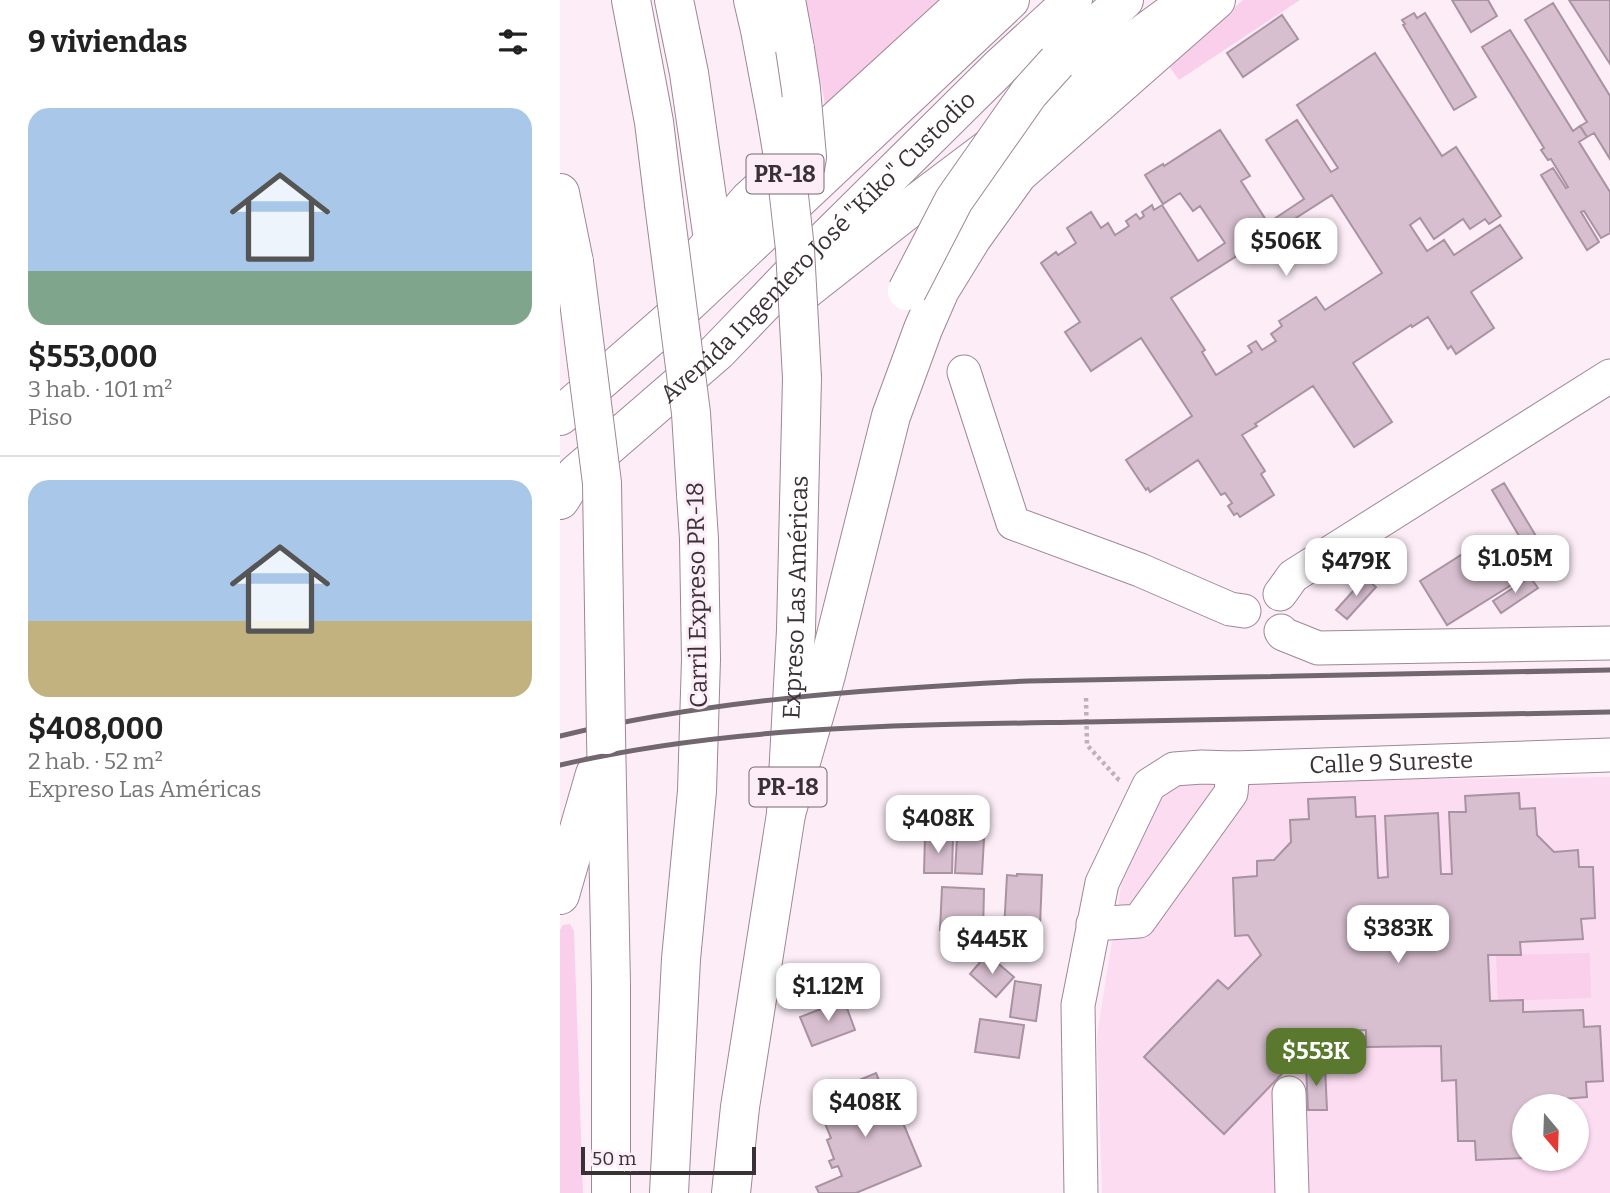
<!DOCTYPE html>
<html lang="es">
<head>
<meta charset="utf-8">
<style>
	body { margin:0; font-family:Bitter,serif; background:#f2f2f2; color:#222; height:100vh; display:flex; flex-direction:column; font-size:26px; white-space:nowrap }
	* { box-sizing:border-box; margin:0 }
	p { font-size:23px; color:#767676 }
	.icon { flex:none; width:38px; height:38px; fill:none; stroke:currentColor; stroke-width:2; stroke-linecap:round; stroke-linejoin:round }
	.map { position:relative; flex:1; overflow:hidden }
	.details { display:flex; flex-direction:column; background:#fff; width:560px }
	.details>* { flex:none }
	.needle { width:46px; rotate:161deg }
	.tools { position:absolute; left:952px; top:1094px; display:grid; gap:14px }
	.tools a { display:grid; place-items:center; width:77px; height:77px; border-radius:50%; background:#fff; box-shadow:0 2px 5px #0004; font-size:35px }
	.scale { position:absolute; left:21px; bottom:18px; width:175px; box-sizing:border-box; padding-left:7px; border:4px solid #3a3137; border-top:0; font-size:19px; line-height:24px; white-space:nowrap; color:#3a3137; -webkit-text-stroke:5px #fcedf7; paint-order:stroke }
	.price { position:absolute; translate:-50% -60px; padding:0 16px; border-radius:14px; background:#fff; color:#222; font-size:23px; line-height:46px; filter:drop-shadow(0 2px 4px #0008) }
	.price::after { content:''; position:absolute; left:50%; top:42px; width:21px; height:16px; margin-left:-10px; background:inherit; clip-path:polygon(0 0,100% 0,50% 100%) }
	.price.current { background:#5a792e; color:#fff }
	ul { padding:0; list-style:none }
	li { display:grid; align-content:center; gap:14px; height:371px; padding:0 28px }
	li+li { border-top:2px solid #e0e0e0 }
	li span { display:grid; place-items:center; height:217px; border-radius:21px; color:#555 }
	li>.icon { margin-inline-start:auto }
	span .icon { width:126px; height:126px; fill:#fffc; stroke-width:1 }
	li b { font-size:30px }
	h2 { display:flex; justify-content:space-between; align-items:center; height:84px; padding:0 28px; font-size:30px }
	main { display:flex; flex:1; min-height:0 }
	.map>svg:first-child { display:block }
	.built { fill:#fcdcf1; fill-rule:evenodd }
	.green { fill:#facfec }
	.building { fill:#d7bfcf; stroke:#a992a1; stroke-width:2; fill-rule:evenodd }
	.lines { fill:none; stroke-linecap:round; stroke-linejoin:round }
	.minor-casing { stroke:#9e8796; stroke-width:35 }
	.major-casing { stroke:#9e8796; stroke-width:40 }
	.highway-casing { stroke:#9e8796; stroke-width:40 }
	.path { stroke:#beb1ba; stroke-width:4.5; stroke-dasharray:3.5 3.5; stroke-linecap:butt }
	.minor { stroke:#fff; stroke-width:33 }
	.major { stroke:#fff; stroke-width:38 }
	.highway { stroke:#fff; stroke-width:38 }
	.rail { stroke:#72676e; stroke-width:5 }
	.highway-bridge-casing { stroke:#9e8796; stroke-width:40; stroke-linecap:butt }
	.highway-bridge { stroke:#fff; stroke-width:38 }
	.labels { text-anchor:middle; stroke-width:6; stroke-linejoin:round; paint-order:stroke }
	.shield { fill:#fcedf7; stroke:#746971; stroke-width:2 }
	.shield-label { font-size:23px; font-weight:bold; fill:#3a3137 }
	.street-label { font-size:24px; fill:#3a3137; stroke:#fcedf7 }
</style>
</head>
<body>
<main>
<section class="details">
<h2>9 viviendas<svg class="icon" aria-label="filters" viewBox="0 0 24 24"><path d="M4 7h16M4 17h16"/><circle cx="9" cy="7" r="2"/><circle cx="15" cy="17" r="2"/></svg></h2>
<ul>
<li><span style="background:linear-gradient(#a9c7e8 75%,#7fa58c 0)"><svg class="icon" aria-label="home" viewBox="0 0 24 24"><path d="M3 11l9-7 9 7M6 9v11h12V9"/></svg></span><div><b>$553,000</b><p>3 hab. · 101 m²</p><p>Piso</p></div></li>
<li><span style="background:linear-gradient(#a9c7e8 65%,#c2b280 0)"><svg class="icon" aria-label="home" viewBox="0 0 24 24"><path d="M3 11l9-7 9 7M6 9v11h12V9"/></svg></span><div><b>$408,000</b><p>2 hab. · 52 m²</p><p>Expreso Las Américas</p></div></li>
</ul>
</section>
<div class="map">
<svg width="1050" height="1193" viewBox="0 0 1050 1193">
	<rect width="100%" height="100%" fill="#fcedf7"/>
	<!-- built -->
	<path class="built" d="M1050 777V1193H542L537 1035 565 861 600 788 675 781ZM964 1106H1017V1158H964Z"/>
	<!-- green -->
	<path class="green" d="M240 0H380L266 112 263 93Z
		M683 0H740L619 80 608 65Z
		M10 924 14 931 23 1193H0V930L3 925Z
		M1030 953 1031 998 938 1001 936 955Z"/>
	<!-- building -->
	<path class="building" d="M892 0H928L937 16 911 32Z
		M1009 0H1050V64Z
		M993 3 1050 96V159L1034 133 1027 137 1020 126 1027 122 965 20Z
		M854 13 857 18 865 13 916 97 894 110 843 25 845 24 842 20Z
		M722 15 738 39 683 77 667 53Z
		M950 30 1013 131 1020 126 1027 137 1019 142 1050 192V233L1041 238 1024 211 1021 212 1039 242 1027 250 981 175 993 168 1006 188 1008 187 991 159 988 160 981 150 984 148 922 47Z
		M815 53 882 156 896 147 941 216 929 224 925 219 910 229 903 219 874 239 860 218 850 225 867 251 884 240 894 255 940 225 962 258 911 292 934 328 896 354 891 346 888 349 868 317 852 327 851 325 793 363 832 422 794 447 753 386 695 424 697 426 682 435 705 471 701 474 714 495 680 517 677 513 674 515 668 506 672 503 665 493 661 495 638 460 590 492 588 488 586 490 566 460 632 416 581 338 531 371 505 332 520 322 481 263 496 252 498 255 516 243 507 228 531 212 541 228 548 223 555 235 569 226 566 221 576 214 580 219 584 216 582 212 592 205 594 210 602 205 638 261 665 243 640 206 633 211 620 193 603 204 585 175 603 164 604 166 660 130 690 176 681 181 708 223 744 199 706 140 737 120 771 172 778 168 737 105ZM772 195 822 273 765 310 756 297 719 321 722 326 711 334 716 341 702 350 696 341 688 346 692 352 656 375 642 352 645 350 611 298Z
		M944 483 988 556 975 563 932 490Z
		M920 543 932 563 945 555 952 566 969 556 977 569 887 625 860 581Z
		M970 577 978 588 941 613 933 601Z
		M805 578 816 587 787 619 776 610Z
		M959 793 960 809 975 808 977 835 994 852 1018 850 1019 867H1033L1035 918 1021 919 1023 939 960 942 961 955H928L930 1001 963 1000V1012L1023 1010 1024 1027 1040 1026 1043 1081 1026 1082 1027 1097 1003 1099 995 1106H964V1158H969L916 1160 915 1141H898L896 1080 882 1081 881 1046 806 1047V1030L726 1032 745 1050 664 1134 584 1057 658 980 668 989 701 955 688 935 675 936 673 878 697 876V861L714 860 731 842 730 820 749 819 748 799 795 797 796 817 815 816 818 878 828 877 825 816 878 813 881 874H892L889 812H906L905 796Z
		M365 836 393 837 392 873H364Z
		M397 838 424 839 422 874 395 873Z
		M457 874 482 875 479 952 454 951 455 930H444L447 875 457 876Z
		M382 887 424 889 423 933 380 930Z
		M427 954 454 977 436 997 410 974Z
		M455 981 481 985 476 1021 450 1017Z
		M284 1000 295 1030 252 1046 240 1017Z
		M420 1019 464 1025 459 1058 415 1052Z
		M746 1067H765L767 1110H748Z
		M316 1073 323 1090 320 1092 328 1112 339 1108 345 1122 343 1123 361 1166 296 1193H259L256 1187 282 1176 278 1166 272 1168 269 1161 274 1159 267 1140 271 1138 255 1099 278 1089 284 1104 298 1098 292 1083Z"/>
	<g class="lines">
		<!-- minor casing -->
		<g class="minor-casing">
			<g id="minor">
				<path d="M404 372 453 523 580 570 670 609 684 611"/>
				<path d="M720 594 733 576 1050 376"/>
				<path d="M721 631 723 634 758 648 1050 643"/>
				<path d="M533 924 579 921 671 793 673 768"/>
				<path d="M729 1093 732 1193"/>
				<path id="s1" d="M521 1193 518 1005 542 883 589 785 614 769 642 767 673 768 1050 755"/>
			</g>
		</g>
		<!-- major casing -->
		<g class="major-casing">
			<g id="major">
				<path d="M137 260 189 200 408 0"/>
				<path d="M234 299 346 211 504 92 630 0"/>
				<path d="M0 416 109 321 450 0"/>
				<path id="s2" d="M16 474 157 352 255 250 440 67 513 0"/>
			</g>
		</g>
		<!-- highway casing -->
		<g class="highway-casing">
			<g id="highway">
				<path d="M71 0 94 122 104 204"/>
				<path d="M114 0 129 73 158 274"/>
				<path d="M193 0 200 30 216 115"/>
				<path d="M226 0 235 49"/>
				<path d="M399 9 403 0"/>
				<path d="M497 62 564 0"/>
				<path d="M0 193 14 262"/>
				<path d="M0 500 15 476"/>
				<path d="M46 735 51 985V1193"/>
				<path d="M226 814 266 675 331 416 363 329 380 290 412 238 458 174 656 0"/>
				<path d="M0 895 35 774"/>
				<path d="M109 1193 121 959 137 791 141 659 139 539 136 494"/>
				<path id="s3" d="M171 1193 180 1107 226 814 236 630 242 378"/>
			</g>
		</g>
		<!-- path -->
		<path class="path" d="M526 698 527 745 559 780 562 781"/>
		<!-- minor -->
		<use href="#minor" class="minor"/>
		<!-- major -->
		<use href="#major" class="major"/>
		<!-- highway -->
		<use href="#highway" class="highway"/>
		<!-- rail -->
		<path class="rail" d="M0 736C154 699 311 689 468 681L1050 670
			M0 765C172 725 351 725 526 722 701 719 875 715 1050 712"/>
		<!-- highway-bridge casing -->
		<g class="highway-bridge-casing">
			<path id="highway-bridge" d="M235 49 241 89 247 157 245 169
				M216 115 228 187 235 249 242 378
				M104 204 131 413 136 494
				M14 262 42 483 46 735
				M347 291 394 200 469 93 497 62"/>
		</g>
		<!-- highway-bridge -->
		<use href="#highway-bridge" class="highway-bridge"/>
	</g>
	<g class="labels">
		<!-- shield labels -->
		<g class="shield">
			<rect x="186.5" y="154.5" width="77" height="39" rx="5"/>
			<rect x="189.5" y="767.5" width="77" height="39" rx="5"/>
		</g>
		<g class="shield-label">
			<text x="225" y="182">PR-18</text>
			<text x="228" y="795">PR-18</text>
		</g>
		<!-- street labels -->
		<g class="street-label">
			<text dy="8" stroke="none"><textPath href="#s2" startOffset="332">Avenida Ingeniero José "Kiko" Custodio</textPath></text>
			<text transform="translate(137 595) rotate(-91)" y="8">Carril Expreso PR-18</text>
			<text dy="8" stroke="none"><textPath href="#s3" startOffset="600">Expreso Las Américas</textPath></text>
			<text dy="8" stroke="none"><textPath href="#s1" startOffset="668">Calle 9 Sureste</textPath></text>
		</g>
	</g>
</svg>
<div class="tools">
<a><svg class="needle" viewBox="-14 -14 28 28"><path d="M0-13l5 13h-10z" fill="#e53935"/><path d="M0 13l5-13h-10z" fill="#767676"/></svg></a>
</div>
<div class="scale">50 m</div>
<b class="price" style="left:726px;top:278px">$506K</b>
<b class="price" style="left:955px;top:595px">$1.05M</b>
<b class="price" style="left:796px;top:598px">$479K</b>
<b class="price" style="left:378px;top:855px">$408K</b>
<b class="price" style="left:838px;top:965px">$383K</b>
<b class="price" style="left:432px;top:976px">$445K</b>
<b class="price" style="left:268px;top:1023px">$1.12M</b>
<b class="price current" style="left:756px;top:1088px">$553K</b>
<b class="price" style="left:305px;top:1139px">$408K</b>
</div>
</main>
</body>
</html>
